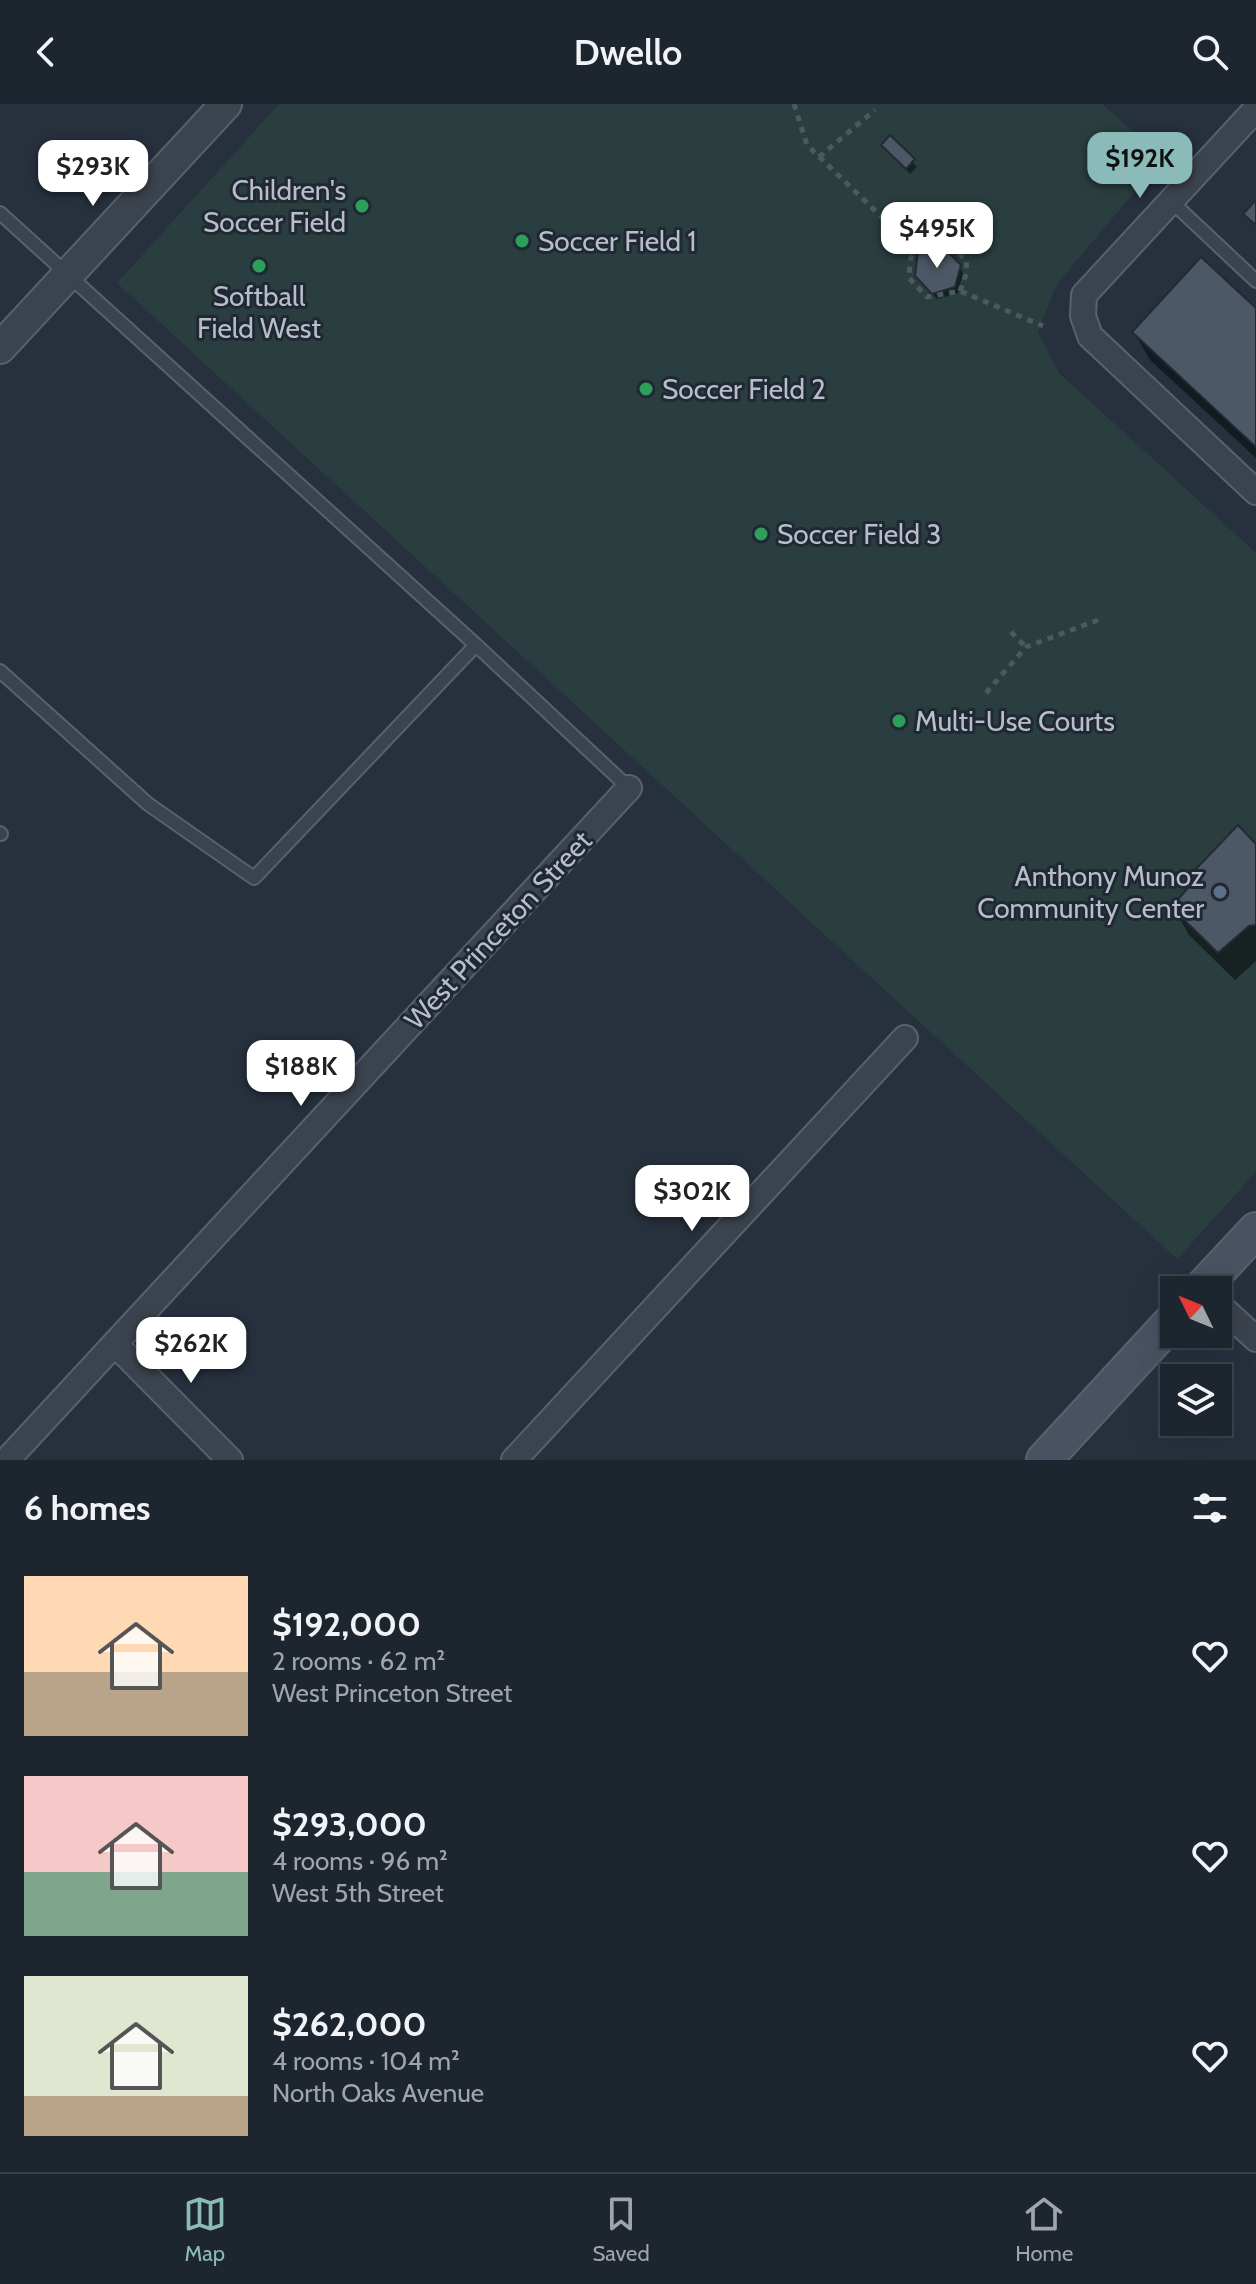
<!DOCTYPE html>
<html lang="en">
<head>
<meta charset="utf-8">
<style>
	body { margin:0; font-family:Cabin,sans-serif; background:#252d36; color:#f1f3f6; height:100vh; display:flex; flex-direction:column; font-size:30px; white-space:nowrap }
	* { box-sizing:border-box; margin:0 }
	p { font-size:26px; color:#a0a5aa }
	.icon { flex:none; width:44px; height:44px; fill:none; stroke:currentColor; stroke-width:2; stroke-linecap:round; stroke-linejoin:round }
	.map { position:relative; height:1356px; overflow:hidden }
	.sheet { display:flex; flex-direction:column; background:#1d252e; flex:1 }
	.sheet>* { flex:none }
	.needle { width:52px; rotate:313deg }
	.controls { position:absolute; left:1160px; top:1172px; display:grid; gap:16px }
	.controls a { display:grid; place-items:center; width:72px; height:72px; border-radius:0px; background:#1d252e; box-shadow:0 8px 32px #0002,0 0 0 2px #3b424a; font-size:40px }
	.price { position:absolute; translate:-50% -68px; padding:0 18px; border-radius:16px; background:#fff; color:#222; font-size:26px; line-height:52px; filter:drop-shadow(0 2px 4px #0008) }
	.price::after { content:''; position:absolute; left:50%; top:48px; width:24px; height:18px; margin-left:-12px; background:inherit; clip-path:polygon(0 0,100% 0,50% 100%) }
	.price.on { background:#8bbbb9; color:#111 }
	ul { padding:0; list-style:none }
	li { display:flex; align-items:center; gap:24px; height:200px; padding:0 24px }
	li span { display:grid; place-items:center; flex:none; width:224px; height:160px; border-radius:0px; color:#555 }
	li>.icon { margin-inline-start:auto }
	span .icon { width:96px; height:96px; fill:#fffc; stroke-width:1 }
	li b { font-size:34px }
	h2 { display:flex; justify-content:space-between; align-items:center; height:96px; padding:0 24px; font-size:34px }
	header { display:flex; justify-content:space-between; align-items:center; height:104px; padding:0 24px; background:#1d252e; font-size:36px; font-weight:600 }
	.tabs { display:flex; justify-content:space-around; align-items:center; height:112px; border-top:2px solid #3b424a; background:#1d252e; font-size:22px; color:#a0a5aa }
	.tabs a { display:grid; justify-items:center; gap:4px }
	.tabs .on { color:#8bbbb9 }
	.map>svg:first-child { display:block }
	.green { fill:#2a3e40 }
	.shadow { fill:#0007 }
	.building { fill:#4d5866; stroke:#222a35; stroke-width:2 }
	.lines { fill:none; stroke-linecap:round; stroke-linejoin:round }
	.service-casing { stroke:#59616c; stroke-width:16 }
	.minor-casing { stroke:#59616c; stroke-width:28 }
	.tertiary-casing { stroke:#59616c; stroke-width:34 }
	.secondary-casing { stroke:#59616c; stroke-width:38 }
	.path { stroke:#495b5e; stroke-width:5; stroke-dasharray:6 6; stroke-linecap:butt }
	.service { stroke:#3b434e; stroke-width:12 }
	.minor { stroke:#3b434e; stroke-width:24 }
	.tertiary { stroke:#3b434e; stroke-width:30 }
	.secondary { stroke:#495261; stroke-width:34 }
	.leisure-dot { fill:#2e9e5b; stroke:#202833; stroke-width:3 }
	.service-dot { fill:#5c6f8a; stroke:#202833; stroke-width:3 }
	.labels { text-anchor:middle; stroke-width:6; stroke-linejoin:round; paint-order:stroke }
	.poi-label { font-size:28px; fill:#b7bec9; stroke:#202833; text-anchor:start }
	.street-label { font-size:28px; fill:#b7bec9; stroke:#202833 }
</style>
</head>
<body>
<header><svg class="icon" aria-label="back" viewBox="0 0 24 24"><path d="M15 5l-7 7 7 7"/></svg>Dwello<svg class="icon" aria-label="search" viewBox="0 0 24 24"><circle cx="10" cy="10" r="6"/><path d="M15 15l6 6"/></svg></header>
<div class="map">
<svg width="1256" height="1356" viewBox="0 0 1256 1356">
	<rect width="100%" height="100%" fill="#27313e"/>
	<!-- green -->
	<path class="green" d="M279 0H1102L1163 54 1057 180 1038 228 1059 269 1256 449V1068L1177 1155 117 179Z"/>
	<!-- shadow -->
	<path class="shadow" d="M890 34 917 63 910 70 883 41Z
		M959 162 963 169 958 189 937 195 921 178Z
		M1256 207V354L1150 256 1134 228Z
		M1256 743V857L1235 876 1189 831 1173 803Z"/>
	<!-- building -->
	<path class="building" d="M890 31 915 55 906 65 881 41Z
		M1256 96V121L1243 110Z
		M942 142 961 161 955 183 932 190 915 172 918 147Z
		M1201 153 1256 204V343L1132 228Z
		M1238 721 1256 740V821L1249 822 1218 849 1171 803 1197 774 1192 769Z"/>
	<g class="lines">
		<!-- service casing -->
		<g class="service-casing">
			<path id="service" d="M1171 97 1256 177
				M0 109 476 541 254 774 148 700 0 567
				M476 541 629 684
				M0 729 1 730"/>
		</g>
		<!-- minor casing -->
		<g class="minor-casing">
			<path id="minor" d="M1256 5 1084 191 1083 212 1090 232 1256 388
				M1218 1200 1256 1235
				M115 1240 230 1356
				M7 1356 629 684
				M514 1356 905 934"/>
		</g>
		<!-- tertiary casing -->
		<g class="tertiary-casing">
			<path id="tertiary" d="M0 244 226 0"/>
		</g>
		<!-- secondary casing -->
		<g class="secondary-casing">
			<path id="secondary" d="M1200 1186 1256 1126
				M1044 1356 1174 1215"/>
		</g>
		<!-- path -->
		<path class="path" d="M794 0 807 41 917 147
			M819 53 875 6
			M960 187 967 168 966 156C952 142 922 126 911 154 909 159 910 169 909 174L927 193 960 187 1043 222
			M1011 528 1026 543
			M986 589 1026 543 1098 516"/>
		<!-- service -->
		<use href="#service" class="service"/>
		<!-- minor -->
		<use href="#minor" class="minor"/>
		<!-- tertiary -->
		<use href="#tertiary" class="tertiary"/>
		<!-- secondary -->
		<use href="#secondary" class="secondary"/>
	</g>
	<!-- markers -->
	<g class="leisure-dot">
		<circle cx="362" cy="102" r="8"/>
		<circle cx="522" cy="137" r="8"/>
		<circle cx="259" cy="162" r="8"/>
		<circle cx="646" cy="285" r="8"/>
		<circle cx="761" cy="430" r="8"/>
		<circle cx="899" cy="617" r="8"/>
	</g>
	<circle class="service-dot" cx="1220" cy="788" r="8"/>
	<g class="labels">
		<!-- poi labels -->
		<g class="poi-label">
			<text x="346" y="96" text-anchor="end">Children's<tspan x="346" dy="32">Soccer Field</tspan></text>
			<text x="538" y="147">Soccer Field 1</text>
			<text x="259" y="202" text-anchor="middle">Softball<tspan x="259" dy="32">Field West</tspan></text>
			<text x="662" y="295">Soccer Field 2</text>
			<text x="777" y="440">Soccer Field 3</text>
			<text x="915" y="627">Multi-Use Courts</text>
			<text x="1204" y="782" text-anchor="end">Anthony Munoz<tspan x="1204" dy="32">Community Center</tspan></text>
		</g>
		<!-- street labels -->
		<g class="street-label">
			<text transform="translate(498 826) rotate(-47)" y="10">West Princeton Street</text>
		</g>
	</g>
</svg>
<div class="controls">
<a><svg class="needle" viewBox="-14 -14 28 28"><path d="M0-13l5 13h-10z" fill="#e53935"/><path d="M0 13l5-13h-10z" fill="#a0a5aa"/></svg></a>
<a><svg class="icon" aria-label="layers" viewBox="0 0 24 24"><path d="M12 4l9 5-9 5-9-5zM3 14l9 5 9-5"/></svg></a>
</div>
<b class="price on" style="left:1140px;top:96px">$192K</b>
<b class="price" style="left:93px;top:104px">$293K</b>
<b class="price" style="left:937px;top:166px">$495K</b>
<b class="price" style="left:301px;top:1004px">$188K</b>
<b class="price" style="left:692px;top:1129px">$302K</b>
<b class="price" style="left:191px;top:1281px">$262K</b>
</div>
<section class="sheet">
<h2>6 homes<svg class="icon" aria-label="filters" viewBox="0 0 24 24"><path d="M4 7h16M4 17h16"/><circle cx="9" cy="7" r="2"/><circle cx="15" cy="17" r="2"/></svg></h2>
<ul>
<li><span style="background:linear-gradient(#ffd9b3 60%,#b9a48a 0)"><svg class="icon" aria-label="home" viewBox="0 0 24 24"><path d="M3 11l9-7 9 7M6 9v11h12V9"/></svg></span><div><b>$192,000</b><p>2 rooms · 62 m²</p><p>West Princeton Street</p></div><svg class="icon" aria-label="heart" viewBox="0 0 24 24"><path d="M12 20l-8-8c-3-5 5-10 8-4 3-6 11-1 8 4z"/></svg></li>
<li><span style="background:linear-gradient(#f6c9c9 60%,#7fa58c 0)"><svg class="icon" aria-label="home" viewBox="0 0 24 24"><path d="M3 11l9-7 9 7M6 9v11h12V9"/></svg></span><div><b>$293,000</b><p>4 rooms · 96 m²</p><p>West 5th Street</p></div><svg class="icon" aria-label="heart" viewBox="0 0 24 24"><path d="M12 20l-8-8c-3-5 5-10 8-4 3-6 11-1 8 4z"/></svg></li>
<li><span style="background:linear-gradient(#dfe7d0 75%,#b9a48a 0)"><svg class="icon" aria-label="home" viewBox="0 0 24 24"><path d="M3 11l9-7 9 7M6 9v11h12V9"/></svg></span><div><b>$262,000</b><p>4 rooms · 104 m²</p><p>North Oaks Avenue</p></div><svg class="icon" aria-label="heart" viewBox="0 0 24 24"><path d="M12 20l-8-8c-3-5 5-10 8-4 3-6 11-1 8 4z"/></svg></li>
</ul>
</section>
<nav class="tabs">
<a class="on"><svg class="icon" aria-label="map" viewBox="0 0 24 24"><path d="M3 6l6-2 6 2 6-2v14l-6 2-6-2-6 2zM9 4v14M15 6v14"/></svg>Map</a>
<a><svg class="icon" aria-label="saved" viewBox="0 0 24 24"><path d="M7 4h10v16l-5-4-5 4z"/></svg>Saved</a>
<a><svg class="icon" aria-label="home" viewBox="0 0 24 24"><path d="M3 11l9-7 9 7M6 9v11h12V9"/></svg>Home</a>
</nav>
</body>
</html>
